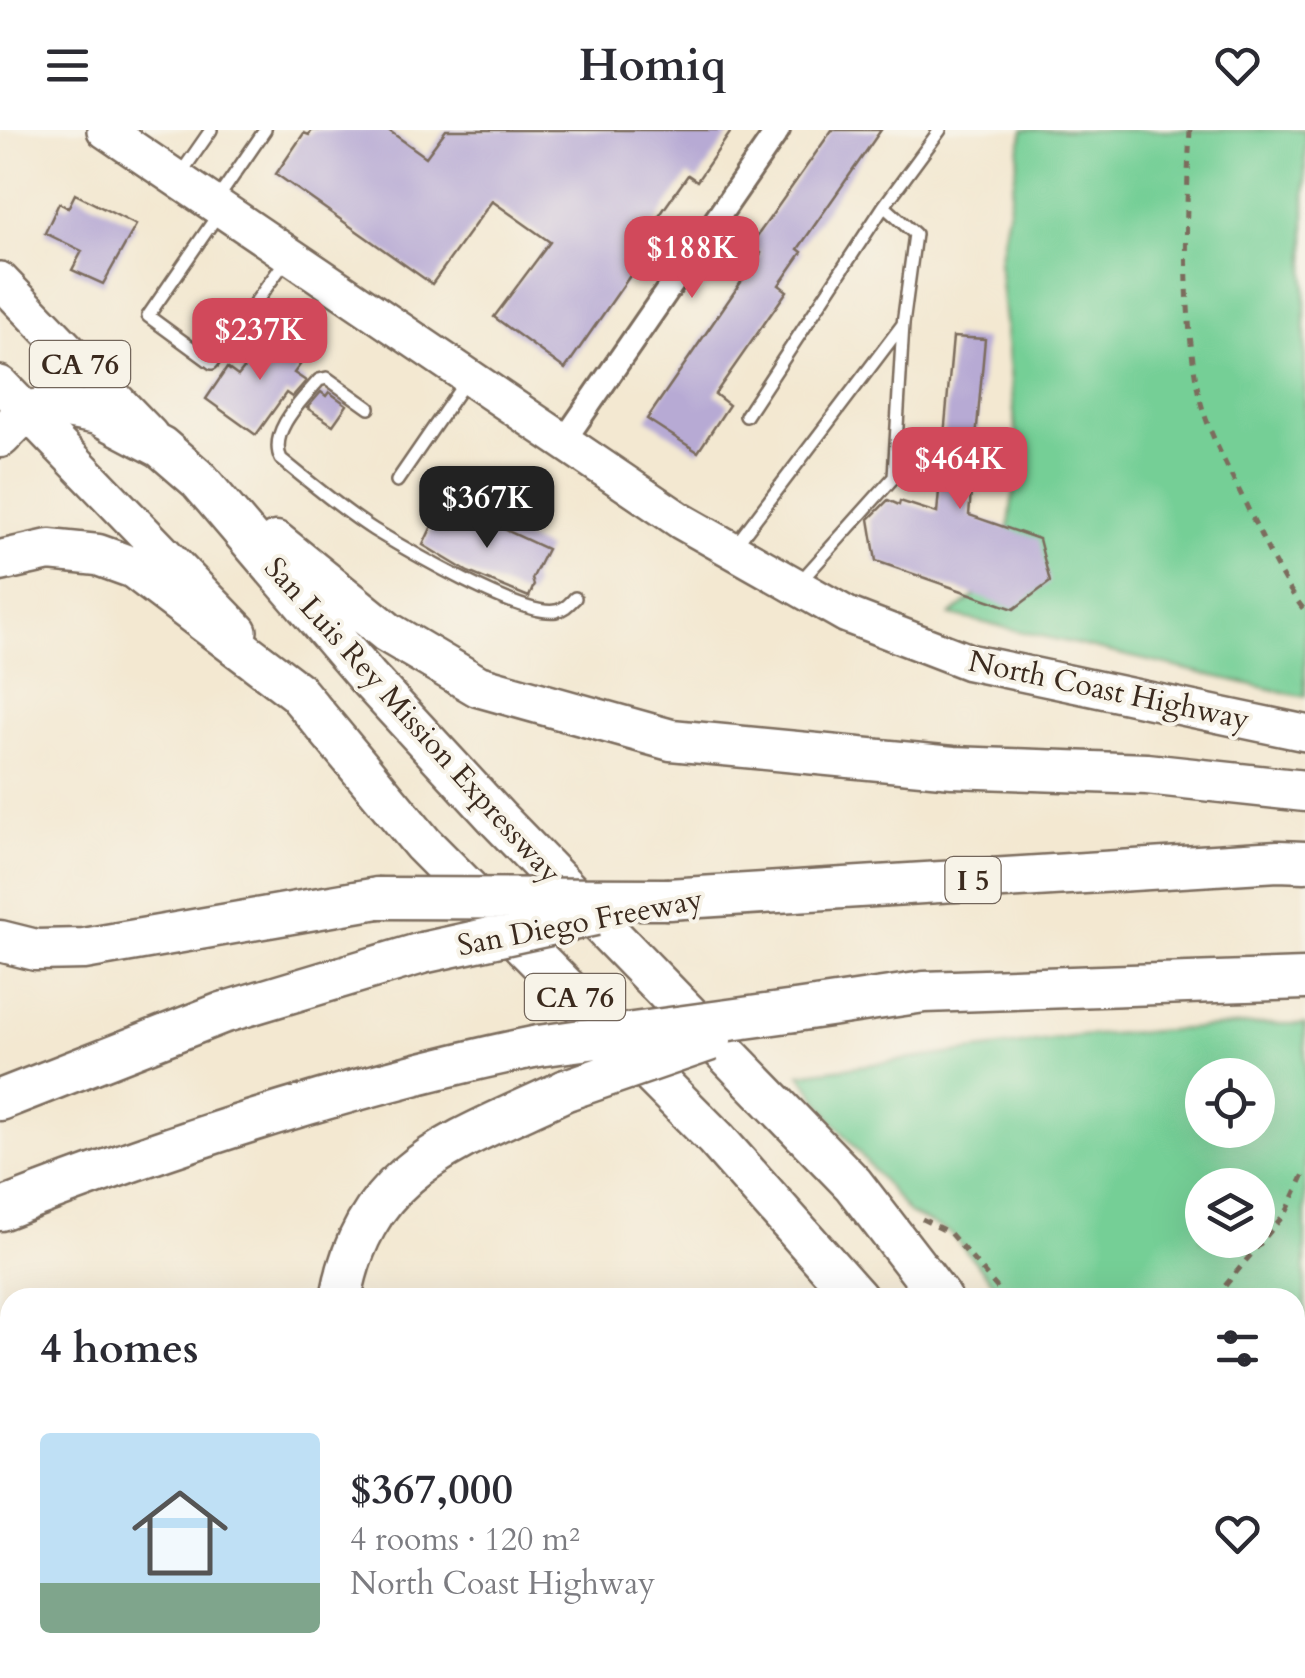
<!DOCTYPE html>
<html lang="en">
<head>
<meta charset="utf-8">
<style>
	body { margin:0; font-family:Cardo,serif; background:#f7f7f7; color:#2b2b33; height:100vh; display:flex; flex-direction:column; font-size:38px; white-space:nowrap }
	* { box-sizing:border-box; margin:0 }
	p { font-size:32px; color:#7c7c81 }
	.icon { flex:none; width:55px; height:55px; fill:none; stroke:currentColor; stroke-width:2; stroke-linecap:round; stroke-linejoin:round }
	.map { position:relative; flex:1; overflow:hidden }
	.details { position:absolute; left:0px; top:1158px; width:1305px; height:392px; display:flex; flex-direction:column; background:#fff; border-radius:30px 30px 0 0; box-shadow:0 10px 40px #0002 }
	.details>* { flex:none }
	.buttons { position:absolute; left:1185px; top:928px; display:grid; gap:20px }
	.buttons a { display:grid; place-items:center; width:90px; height:90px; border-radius:50%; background:#fff; box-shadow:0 10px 40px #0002; font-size:50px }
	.price { position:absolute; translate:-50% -85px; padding:0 22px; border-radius:20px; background:#d1495b; color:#fff; font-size:32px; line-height:65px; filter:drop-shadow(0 2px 5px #0008) }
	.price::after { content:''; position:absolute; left:50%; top:60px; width:30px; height:22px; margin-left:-15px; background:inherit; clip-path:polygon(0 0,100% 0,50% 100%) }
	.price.on { background:#222; color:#fff }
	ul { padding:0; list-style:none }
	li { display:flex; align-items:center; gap:30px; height:250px; padding:0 40px }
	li+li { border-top:2px solid #e1e1e2 }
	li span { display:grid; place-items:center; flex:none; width:280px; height:200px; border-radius:10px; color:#555 }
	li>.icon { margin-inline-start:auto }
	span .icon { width:120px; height:120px; fill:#fffc; stroke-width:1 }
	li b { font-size:42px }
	h2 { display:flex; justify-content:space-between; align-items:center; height:120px; padding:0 40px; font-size:42px }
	header { display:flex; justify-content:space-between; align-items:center; height:130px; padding:0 40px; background:#fff; font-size:45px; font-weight:700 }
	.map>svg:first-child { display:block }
	.green { fill:#75cf96; stroke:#587c5a; stroke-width:2.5; fill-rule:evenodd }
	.building { fill:#b7aad4 }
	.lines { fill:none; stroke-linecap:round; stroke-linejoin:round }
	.lane-casing { stroke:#7b6c5d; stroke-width:16 }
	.street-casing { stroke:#7b6c5d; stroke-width:28 }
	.primary-casing { stroke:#7b6c5d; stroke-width:40 }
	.highway-casing { stroke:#7b6c5d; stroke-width:45 }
	.path { stroke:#7b6c5d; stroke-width:5; stroke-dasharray:8 8; stroke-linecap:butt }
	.lane { stroke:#fff; stroke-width:11 }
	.street { stroke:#fff; stroke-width:22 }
	.primary { stroke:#fff; stroke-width:35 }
	.highway { stroke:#fff; stroke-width:40 }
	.highway-bridge-casing { stroke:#7b6c5d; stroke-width:45; stroke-linecap:butt }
	.highway-bridge { stroke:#fff; stroke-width:40 }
	.labels { text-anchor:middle; stroke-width:8; stroke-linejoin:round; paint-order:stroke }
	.shield { fill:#f7f3e8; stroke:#73665b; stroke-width:2.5 }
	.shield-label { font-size:28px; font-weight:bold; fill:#3b2a1e }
	.street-label { font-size:30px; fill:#3b2a1e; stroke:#f7f3e8 }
</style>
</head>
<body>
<header><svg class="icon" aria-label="menu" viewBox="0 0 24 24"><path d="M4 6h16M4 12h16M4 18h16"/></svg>Homiq<svg class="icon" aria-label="heart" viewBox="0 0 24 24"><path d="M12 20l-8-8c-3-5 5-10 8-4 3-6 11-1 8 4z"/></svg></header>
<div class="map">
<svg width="1305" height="1548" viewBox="0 0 1305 1548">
	<rect width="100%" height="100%" fill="#f7f3e8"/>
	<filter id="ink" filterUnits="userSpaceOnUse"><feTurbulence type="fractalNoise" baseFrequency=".01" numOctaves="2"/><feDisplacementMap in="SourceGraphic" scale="20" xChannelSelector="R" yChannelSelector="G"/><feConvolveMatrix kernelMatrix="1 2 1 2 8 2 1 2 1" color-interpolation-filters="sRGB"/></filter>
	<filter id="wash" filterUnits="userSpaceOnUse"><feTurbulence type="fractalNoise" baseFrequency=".0048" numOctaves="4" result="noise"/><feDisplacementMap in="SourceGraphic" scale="40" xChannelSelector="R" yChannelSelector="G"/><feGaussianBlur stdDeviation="2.25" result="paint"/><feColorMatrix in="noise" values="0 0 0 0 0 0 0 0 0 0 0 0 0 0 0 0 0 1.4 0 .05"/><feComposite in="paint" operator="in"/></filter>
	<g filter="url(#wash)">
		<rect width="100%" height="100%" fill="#f3e8d1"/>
		<!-- green -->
		<path class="green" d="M1023 0H1305V567L950 485 1003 444 1018 323 999 132Z
			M1261 894H1305V1548H1242L1239 1540H1295V1168L1006 1167 950 1103 909 1083 833 991 800 944 1080 906ZM1202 945H1258V1000H1202ZM1202 1055H1258V1110H1202Z"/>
		<g id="blocks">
			<!-- building -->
			<path class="building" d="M312 0H388L426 27 446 0H732L697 51 688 45 664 79 642 112 650 117 565 239 494 187 550 112 492 71 432 154 276 44 304 3 309 5Z
				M832 0H881L798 119 802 122 779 155 787 161 715 264 729 275 698 322 647 289 761 123 750 116Z
				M75 64 136 95 103 154 72 140 82 121 45 103 59 73 68 78Z
				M275 200 308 224 294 243 306 251 292 267 286 263 256 305 206 269 227 238 238 246Z
				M953 207 985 209 969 385 1039 409 1050 452 1014 479 876 431 869 389 888 370 899 375 900 371 937 383Z
				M321 262 326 266 329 262 347 275 333 295 307 278Z
				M452 375 547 419 532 449 534 455 529 467 468 442 423 415 432 396 442 398Z"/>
		</g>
	</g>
	<g filter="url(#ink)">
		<use href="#blocks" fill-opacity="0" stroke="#7b6c5d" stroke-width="2.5"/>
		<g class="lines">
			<!-- lane casing -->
			<g class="lane-casing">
				<path id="lane" d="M179 46 211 0
					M216 71 265 0
					M884 76 940 0
					M219 83 148 186 212 233 286 130
					M369 278 327 248 319 250C302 270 268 302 281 329 311 353 341 379 374 400 407 420 521 487 556 481 565 479 569 474 575 468
					M746 286 884 76 915 104 903 194
					M397 351 465 252
					M734 417 903 194 894 347 798 454"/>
			</g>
			<!-- street casing -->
			<g class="street-casing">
				<path id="street" d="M563 312 778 0"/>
			</g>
			<!-- primary casing -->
			<g class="primary-casing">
				<path id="primary" d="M105 0 681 391 847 485 969 532 1305 603
					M0 150 150 305
					M0 254 239 501"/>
			</g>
			<!-- highway casing -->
			<g class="highway-casing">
				<path id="highway" d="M0 307 26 281 62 277 98 284 161 317 199 350 367 547 499 690 853 1054 941 1168
					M276 412 387 502 478 556 671 610 953 637 1147 644 1305 661
					M0 431 49 420 98 425 134 438 297 562 423 714 716 1009 857 1168
					M668 769 1278 731 1305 732
					M0 811 36 820 84 819 378 768
					M795 881 924 862 1305 849
					M0 970 222 883 422 823
					M0 1080C174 1012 355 954 538 916
					M341 1168C365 1035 459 1011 566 960
					M0 1369 10 1371
					M807 1540 829 1548
					M1105 1540 1109 1548
					M1174 1540 1178 1548"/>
			</g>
			<!-- path -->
			<path class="path" d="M1190 0C1186 83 1182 179 1198 261 1207 303 1231 342 1249 381 1266 415 1281 451 1305 481
				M922 1089 950 1103 1006 1168
				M1215 1168 1287 1081 1305 1042
				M1239 1540 1242 1548"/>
			<!-- lane -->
			<use href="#lane" class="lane"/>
			<!-- street -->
			<use href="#street" class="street"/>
			<!-- primary -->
			<use href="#primary" class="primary"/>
			<!-- highway -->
			<use href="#highway" class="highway"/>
			<!-- highway-bridge casing -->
			<g class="highway-bridge-casing">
				<path id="highway-bridge" d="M378 768 668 769
					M422 823 595 785
					M538 916 795 881
					M566 960 711 910"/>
			</g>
			<!-- highway-bridge -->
			<use href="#highway-bridge" class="highway-bridge"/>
		</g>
	</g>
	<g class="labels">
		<!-- shield labels -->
		<g class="shield">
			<rect x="30" y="211" width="100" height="46" rx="8"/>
			<rect x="945.5" y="727" width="55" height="46" rx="8"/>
			<rect x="525" y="844" width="100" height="46" rx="8"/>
		</g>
		<g class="shield-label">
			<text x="80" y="244">CA 76</text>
			<text x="973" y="760">I 5</text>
			<text x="575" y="877">CA 76</text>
		</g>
		<!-- street labels -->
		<g class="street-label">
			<text transform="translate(1109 560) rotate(12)" y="10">North Coast Highway</text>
			<text transform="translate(413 590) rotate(48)" y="10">San Luis Rey Mission Expressway</text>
			<text transform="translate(580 792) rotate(-11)" y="10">San Diego Freeway</text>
		</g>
	</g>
</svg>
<div class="buttons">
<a><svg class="icon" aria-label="locate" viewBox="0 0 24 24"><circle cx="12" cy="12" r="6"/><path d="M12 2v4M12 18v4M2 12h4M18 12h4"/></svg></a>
<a><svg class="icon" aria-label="layers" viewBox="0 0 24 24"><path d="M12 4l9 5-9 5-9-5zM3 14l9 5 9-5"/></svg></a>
</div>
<b class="price" style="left:692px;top:171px">$188K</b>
<b class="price" style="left:260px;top:253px">$237K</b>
<b class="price" style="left:960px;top:382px">$464K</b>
<b class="price on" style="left:487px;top:421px">$367K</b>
<section class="details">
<h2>4 homes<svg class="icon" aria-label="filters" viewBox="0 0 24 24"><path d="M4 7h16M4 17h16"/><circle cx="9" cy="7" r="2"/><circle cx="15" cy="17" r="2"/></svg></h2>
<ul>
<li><span style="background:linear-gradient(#bfe0f5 75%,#7fa58c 0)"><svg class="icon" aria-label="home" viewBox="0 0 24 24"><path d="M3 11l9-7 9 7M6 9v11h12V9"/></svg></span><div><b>$367,000</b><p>4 rooms · 120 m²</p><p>North Coast Highway</p></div><svg class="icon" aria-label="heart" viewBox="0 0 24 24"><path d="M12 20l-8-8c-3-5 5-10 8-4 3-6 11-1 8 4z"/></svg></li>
</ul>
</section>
</div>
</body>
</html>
